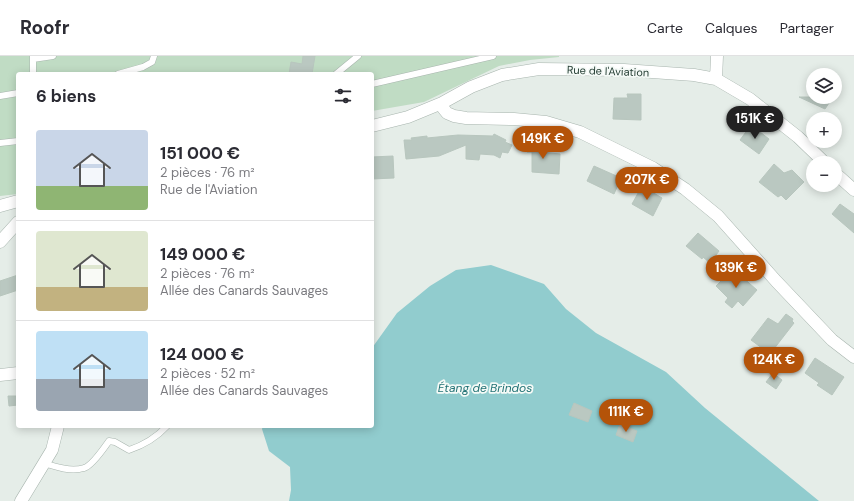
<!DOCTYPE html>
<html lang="fr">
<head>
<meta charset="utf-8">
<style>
	body { margin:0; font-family:"DM Sans",sans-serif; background:#f7f7f7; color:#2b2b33; height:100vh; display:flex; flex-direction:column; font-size:15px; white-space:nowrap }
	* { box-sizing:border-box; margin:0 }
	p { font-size:13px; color:#7c7c81 }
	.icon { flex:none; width:22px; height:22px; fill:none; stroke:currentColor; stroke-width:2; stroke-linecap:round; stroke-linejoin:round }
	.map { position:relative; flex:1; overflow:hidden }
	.drawer { position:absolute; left:16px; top:16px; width:358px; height:356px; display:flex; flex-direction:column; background:#fff; border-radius:4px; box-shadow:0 2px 10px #0003 }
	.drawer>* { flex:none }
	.controls { position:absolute; left:806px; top:12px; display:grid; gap:8px }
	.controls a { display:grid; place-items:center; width:36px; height:36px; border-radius:50%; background:#fff; box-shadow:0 2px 10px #0003; font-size:20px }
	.price { position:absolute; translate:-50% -34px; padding:0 9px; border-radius:14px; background:#b45309; color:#fff; font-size:13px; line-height:26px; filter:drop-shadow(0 1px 2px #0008) }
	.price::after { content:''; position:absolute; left:50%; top:24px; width:12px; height:9px; margin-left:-6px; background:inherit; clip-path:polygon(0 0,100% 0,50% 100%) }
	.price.on { background:#222; color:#fff }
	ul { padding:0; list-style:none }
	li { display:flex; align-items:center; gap:12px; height:100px; padding:0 20px }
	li+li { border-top:1px solid #e1e1e2 }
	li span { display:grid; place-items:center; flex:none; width:112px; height:80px; border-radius:4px; color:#555 }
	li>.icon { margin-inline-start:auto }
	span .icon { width:48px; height:48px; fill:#fffc; stroke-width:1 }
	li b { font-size:17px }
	h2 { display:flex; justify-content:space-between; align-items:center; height:48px; padding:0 20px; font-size:17px }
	header { display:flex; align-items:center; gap:24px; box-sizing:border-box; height:56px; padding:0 20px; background:#fff; border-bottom:1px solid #e1e1e2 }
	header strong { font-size:19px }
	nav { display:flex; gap:22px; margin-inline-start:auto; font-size:14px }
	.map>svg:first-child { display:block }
	.green { fill:#c0dcc4 }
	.water { fill:#91ccce }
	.building { fill:#bac8c1; stroke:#b8c6be }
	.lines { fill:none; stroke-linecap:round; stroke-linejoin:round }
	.lane-casing { stroke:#a8b5ae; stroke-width:7 }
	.street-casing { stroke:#a8b5ae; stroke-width:13 }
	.lane { stroke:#fff; stroke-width:6 }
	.street { stroke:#fff; stroke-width:12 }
	.labels { text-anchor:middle; stroke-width:3.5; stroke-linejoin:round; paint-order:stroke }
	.street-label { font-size:11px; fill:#253e34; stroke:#f5faf7 }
	.water-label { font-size:12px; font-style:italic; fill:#237376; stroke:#f5faf7 }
</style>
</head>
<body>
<header>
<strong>Roofr</strong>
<nav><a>Carte</a><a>Calques</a><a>Partager</a></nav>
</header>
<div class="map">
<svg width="854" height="445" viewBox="0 0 854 445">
	<rect width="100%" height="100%" fill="#e5ede8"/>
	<!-- green -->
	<path class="green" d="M0 0H559V1L530 4 499 10 424 46 372 55V18H18V138L0 140Z"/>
	<!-- water -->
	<path class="water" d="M491 209 544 228 566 253 596 277 666 316 705 352 819 445H289L291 434 290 411 269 395 262 373 263 370H372V292L397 257 430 230 456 214Z"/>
	<!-- building -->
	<path class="building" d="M303 0H315L312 18H289L291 6 302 8Z
		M627 38H641V64L613 63 614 42H628Z
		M799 41H833L825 53Z
		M751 69 769 83 759 98 740 84Z
		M494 78 506 84 505 86 512 89 508 97 502 96 500 102 494 99 480 98 479 104 466 103V89L439 100 406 103 404 84H412L411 82 427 80V82L458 79 493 80Z
		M527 85 540 86V96L560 98 559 118 532 116V96H527Z
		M393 100 394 122 372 123V101Z
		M774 108 784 117 792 114 804 126 786 144 781 139 778 141 759 126Z
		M594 110 621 122 614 138 587 125Z
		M642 130 662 142 653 160 632 148Z
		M840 148 854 158V177L832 158Z
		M698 177 719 195 710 207 703 201 702 203 686 190Z
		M733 213 757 234 743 250 738 245 732 252 725 246 728 242 716 230Z
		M18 219V234L0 240V225Z
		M786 258 793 263 792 265 794 267 770 298 751 284 768 262 778 268Z
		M815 302 844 321 832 339 817 329 819 327 805 317Z
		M773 317 782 324 776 333 766 326Z
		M8 340H18V349L9 350Z
		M574 347 592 355 588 366 569 359Z
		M620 368 637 375 633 386 616 379Z"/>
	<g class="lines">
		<!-- lane casing -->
		<g class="lane-casing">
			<path id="lane" d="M33 0V18
				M33 3 53 0
				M118 18 143 11 152 6 154 0
				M336 18 358 0
				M372 28 493 0
				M0 40 18 37
				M0 87 18 85
				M44 407C56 411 71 416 84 412 92 410 104 392 109 385L115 386 129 394C144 389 156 382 167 370"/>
		</g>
		<!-- street casing -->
		<g class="street-casing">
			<path id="street" d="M716 23 717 0
				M442 47 443 52 447 57 454 60 466 62 514 63 546 66 580 76 653 112 685 133 718 160 776 225 832 284 854 301
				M372 70 408 61 442 47 471 31 502 19 539 13 624 14 694 19 716 23 750 43 798 81 825 107
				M835 117 854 134
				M0 150 18 145
				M0 186 18 166
				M0 319 18 317
				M21 445 52 394 58 370"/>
		</g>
		<!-- lane -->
		<use href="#lane" class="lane"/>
		<!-- street -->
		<use href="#street" class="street"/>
	</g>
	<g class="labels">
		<!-- street labels -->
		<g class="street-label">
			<text transform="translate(608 15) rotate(2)" y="4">Rue de l'Aviation</text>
		</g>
		<!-- water labels -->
		<g class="water-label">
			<text x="485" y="336">Étang de Brindos</text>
		</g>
	</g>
</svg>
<div class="controls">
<a><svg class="icon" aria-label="layers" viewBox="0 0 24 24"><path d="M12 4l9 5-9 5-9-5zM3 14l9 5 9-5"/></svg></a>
<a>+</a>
<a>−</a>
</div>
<b class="price on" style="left:755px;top:84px">151K €</b>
<b class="price" style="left:543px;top:104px">149K €</b>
<b class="price" style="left:647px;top:145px">207K €</b>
<b class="price" style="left:736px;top:233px">139K €</b>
<b class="price" style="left:774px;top:325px">124K €</b>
<b class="price" style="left:626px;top:377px">111K €</b>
<section class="drawer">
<h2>6 biens<svg class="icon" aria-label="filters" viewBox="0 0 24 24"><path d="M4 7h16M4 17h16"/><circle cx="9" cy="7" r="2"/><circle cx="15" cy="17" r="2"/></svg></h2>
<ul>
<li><span style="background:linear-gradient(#c9d6e8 70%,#8fb573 0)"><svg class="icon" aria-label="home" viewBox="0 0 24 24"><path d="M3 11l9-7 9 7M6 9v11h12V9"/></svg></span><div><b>151 000 €</b><p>2 pièces · 76 m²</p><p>Rue de l'Aviation</p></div></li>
<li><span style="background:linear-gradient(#dfe7d0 70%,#c2b280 0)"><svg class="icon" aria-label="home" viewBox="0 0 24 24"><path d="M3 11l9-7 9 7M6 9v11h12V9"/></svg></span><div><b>149 000 €</b><p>2 pièces · 76 m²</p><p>Allée des Canards Sauvages</p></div></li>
<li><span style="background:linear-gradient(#bfe0f5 60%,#9aa5b1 0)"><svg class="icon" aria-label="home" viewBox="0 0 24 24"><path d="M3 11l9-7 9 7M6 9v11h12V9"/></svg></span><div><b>124 000 €</b><p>2 pièces · 52 m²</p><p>Allée des Canards Sauvages</p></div></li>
</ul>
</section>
</div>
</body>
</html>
